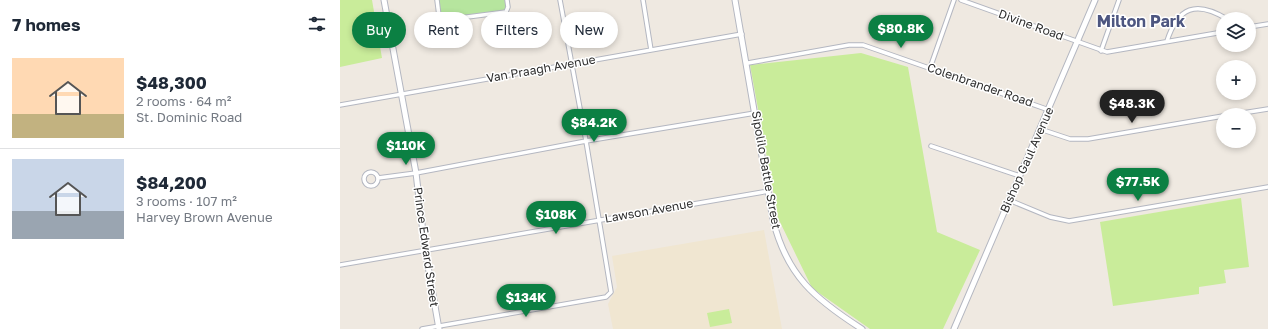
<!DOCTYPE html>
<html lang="en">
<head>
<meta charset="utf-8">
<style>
	body { margin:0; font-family:"Golos Text",sans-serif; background:#f2f2f3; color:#1f2937; height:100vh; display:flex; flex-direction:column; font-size:15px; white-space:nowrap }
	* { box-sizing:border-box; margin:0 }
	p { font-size:13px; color:#747a83 }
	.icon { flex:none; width:22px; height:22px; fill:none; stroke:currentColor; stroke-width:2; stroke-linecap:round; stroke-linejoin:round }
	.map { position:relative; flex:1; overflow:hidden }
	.panel { display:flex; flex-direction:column; background:#fff; width:340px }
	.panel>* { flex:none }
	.hud { position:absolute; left:12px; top:12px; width:380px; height:36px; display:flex; gap:8px }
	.controls { position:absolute; left:876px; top:12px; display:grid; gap:8px }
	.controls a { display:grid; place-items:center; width:40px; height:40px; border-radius:50%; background:#fff; box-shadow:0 2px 6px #0003; font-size:20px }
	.price { position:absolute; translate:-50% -34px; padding:0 9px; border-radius:14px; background:#0b8043; color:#fff; font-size:13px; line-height:26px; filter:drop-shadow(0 1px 2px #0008) }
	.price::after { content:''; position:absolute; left:50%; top:24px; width:12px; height:9px; margin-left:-6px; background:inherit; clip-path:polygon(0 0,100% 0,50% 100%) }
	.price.on { background:#222; color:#fff }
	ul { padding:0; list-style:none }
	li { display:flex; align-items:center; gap:12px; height:100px; padding:0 12px }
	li+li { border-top:1px solid #e0e1e3 }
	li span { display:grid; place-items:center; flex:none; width:112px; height:80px; border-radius:0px; color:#555 }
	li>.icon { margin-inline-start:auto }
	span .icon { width:48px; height:48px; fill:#fffc; stroke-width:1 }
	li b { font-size:17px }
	h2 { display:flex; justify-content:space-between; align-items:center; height:48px; padding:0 12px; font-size:17px }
	.tag { padding:0 14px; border-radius:18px; background:#fff; box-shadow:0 2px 6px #0003; font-size:14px; line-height:36px }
	.tag.on { background:#0b8043; color:#fff }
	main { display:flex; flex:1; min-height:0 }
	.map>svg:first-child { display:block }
	.education { fill:#f0e6d1 }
	.green { fill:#b6e59e }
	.pitch { fill:#c9ec9a }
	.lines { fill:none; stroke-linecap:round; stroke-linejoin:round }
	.street-casing { stroke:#b4b7c1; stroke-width:5.5 }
	.secondary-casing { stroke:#b4b7c1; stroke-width:7 }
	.street { stroke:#fff; stroke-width:3.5 }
	.secondary { stroke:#fff; stroke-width:5 }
	.labels { text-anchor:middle; stroke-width:3; stroke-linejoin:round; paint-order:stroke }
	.street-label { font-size:12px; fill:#2e2e2e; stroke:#fff }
	.district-label { font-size:16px; font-weight:bold; fill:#4d5680; stroke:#fff }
</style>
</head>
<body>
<main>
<section class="panel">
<h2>7 homes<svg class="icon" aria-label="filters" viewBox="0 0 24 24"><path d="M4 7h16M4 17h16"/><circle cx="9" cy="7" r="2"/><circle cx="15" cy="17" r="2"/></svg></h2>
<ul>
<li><span style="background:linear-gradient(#ffd9b3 70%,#c2b280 0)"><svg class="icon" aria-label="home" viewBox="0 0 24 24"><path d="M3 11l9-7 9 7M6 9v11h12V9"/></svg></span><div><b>$48,300</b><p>2 rooms · 64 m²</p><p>St. Dominic Road</p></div></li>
<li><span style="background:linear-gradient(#c9d6e8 65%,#9aa5b1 0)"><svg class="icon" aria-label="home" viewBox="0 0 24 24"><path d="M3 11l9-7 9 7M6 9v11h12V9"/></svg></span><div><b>$84,200</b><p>3 rooms · 107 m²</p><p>Harvey Brown Avenue</p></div></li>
</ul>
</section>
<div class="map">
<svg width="928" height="329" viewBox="0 0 928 329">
	<rect width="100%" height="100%" fill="#efe9e1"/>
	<!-- education -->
	<path class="education" d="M424 230 442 329H273L268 304 277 287 272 256Z"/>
	<!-- green -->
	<path class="green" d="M97 0H166L168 10 99 19Z"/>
	<!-- pitch -->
	<path class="pitch" d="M0 0H32L42 58 0 67Z
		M521 53 568 67 597 232 640 250 603 329H530L472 288 438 218 410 65Z
		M901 198 909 267 884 270 886 283 859 287V294L773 306 760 222Z
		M389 309 392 323 370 327 367 313Z"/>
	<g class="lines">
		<!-- street casing -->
		<g class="street-casing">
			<path id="street" d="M97 0 99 16 104 20 166 12 168 7 167 0
				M303 0 311 50
				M621 0 767 52 883 32
				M909 27 928 24
				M827 41C838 7 856 0 887 19
				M761 51 779 0
				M408 63 509 45H523L709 110
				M590 68 614 0
				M0 105 402 34
				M890 115 928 109
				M700 129 730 139H748L883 116
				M591 146 680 176
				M24 179a7 7 0 1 1 14 0a7 7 0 1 1-14 0Z
				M38 178 76 173 246 141 415 113
				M669 200 710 217 729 221 928 187
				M0 265 429 191
				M82 329 266 297 271 292 246 141 220 0"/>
		</g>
		<!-- secondary casing -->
		<g class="secondary-casing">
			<path id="secondary" d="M44 0 76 173 85 249 99 329
				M395 0 433 220C447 276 475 299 522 329
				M614 329 755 0"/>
		</g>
		<!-- street -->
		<use href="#street" class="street"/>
		<!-- secondary -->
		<use href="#secondary" class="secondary"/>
	</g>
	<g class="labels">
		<!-- street labels -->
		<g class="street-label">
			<text transform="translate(691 25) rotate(20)" y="4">Divine Road</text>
			<text transform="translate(201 69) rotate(-10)" y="4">Van Praagh Avenue</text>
			<text transform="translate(640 85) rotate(19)" y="4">Colenbrander Road</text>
			<text transform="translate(687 160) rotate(-66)" y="4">Bishop Gaul Avenue</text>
			<text transform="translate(426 170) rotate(80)" y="4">Sipolilo Battle Street</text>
			<text transform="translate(309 211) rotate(-10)" y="4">Lawson Avenue</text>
			<text transform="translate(86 247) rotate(82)" y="4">Prince Edward Street</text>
		</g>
		<!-- district labels -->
		<g class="district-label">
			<text x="801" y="27">Milton Park</text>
		</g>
	</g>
</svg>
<div class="controls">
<a><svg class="icon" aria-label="layers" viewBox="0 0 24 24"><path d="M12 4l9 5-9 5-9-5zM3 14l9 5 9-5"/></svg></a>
<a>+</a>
<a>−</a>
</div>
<b class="price" style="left:561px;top:49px">$80.8K</b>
<b class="price on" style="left:792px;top:124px">$48.3K</b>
<b class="price" style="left:254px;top:143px">$84.2K</b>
<b class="price" style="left:66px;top:166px">$110K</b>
<b class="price" style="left:798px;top:202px">$77.5K</b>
<b class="price" style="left:216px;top:235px">$108K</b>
<b class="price" style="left:186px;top:318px">$134K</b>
<div class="hud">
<a class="tag on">Buy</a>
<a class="tag">Rent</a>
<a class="tag">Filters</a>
<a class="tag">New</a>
</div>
</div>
</main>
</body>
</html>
